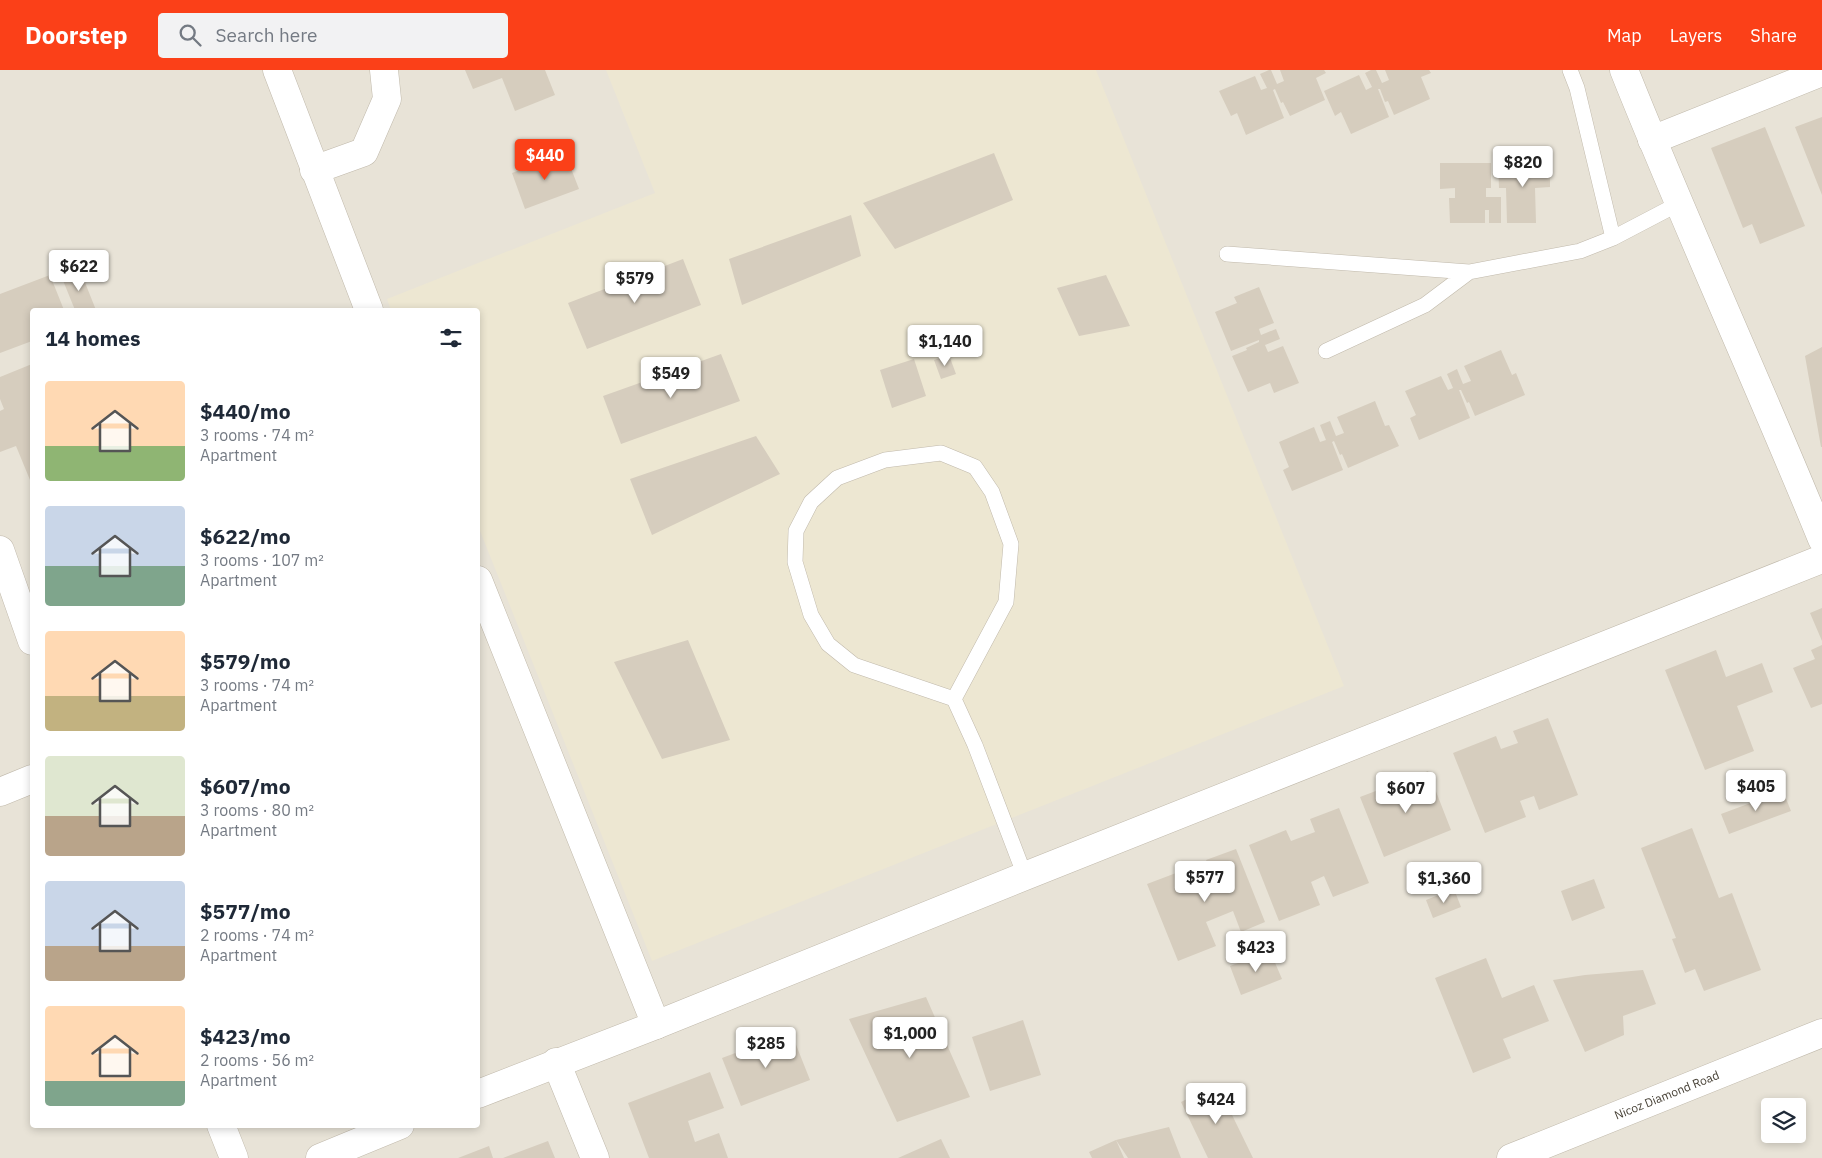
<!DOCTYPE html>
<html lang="en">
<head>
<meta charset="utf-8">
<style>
	body { margin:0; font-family:"IBM Plex Sans",sans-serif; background:#f2f2f3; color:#1f2937; height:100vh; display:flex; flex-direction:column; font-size:19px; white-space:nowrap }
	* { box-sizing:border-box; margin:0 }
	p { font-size:16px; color:#747a83 }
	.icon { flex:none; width:28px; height:28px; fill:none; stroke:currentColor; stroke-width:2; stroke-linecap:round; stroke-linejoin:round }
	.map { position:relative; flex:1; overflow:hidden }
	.sheet { position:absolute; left:30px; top:238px; width:450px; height:820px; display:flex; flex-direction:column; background:#fff; border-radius:5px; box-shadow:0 2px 8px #0003 }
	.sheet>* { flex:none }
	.fabs { position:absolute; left:1761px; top:1028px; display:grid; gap:10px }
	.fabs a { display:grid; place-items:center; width:45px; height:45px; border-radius:5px; background:#fff; box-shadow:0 2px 8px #0003; font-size:25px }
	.price { position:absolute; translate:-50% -42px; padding:0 11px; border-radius:5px; background:#fff; color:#222; font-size:16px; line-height:32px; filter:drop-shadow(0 1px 2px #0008) }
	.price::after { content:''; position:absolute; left:50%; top:30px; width:15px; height:11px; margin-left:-8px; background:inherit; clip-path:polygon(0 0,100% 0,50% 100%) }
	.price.active { background:#fb4018; color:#fff }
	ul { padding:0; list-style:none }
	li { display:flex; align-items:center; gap:15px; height:125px; padding:0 15px }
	li span { display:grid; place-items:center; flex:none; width:140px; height:100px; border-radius:5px; color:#555 }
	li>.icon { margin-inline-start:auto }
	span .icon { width:60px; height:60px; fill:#fffc; stroke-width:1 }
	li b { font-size:21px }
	h2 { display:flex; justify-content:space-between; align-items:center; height:60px; padding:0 15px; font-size:21px }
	header { display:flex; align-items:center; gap:30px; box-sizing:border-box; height:70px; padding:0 25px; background:#fb4018; color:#fff }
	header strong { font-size:24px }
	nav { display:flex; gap:28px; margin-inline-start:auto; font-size:18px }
	.search { width:350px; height:45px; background:#f2f2f3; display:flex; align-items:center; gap:12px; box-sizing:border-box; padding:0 18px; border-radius:5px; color:#747a83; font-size:19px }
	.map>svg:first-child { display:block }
	.residential { fill:#e8e3d7; fill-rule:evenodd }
	.education { fill:#ede7d2 }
	.building { fill:#d6cdbe }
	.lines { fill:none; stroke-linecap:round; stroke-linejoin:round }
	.lane-casing { stroke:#c0b9ab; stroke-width:16 }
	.street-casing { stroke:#c0b9ab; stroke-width:29 }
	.lane { stroke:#fff; stroke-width:15 }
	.street { stroke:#fff; stroke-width:28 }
	.labels { text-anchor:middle; stroke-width:4; stroke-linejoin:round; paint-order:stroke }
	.street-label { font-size:12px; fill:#484237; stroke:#fff }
</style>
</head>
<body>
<header>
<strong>Doorstep</strong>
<div class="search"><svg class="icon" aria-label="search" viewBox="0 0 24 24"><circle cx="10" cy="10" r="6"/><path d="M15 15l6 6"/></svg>Search here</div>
<nav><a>Map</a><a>Layers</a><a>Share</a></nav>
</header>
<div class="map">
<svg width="1822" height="1088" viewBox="0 0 1822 1088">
	<rect width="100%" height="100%" fill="#f4f1e9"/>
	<!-- residential -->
	<path class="residential" d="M0 0H1822V1088H0ZM32 240H478V1055H32ZM1770 1036H1798V1064H1770Z"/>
	<!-- education -->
	<path class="education" d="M606 0H1096L1344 616 652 891 478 456V240H391L387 229 655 123Z"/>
	<!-- building -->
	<path class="building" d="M465 0H545L555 25 515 41 502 8 473 19Z
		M1269 0H1271L1277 14 1284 11 1280 0H1324L1326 3 1316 8 1325 30 1290 46 1283 32 1281 33 1275 19 1273 20 1284 48 1246 65 1237 43 1231 46 1219 21 1255 6 1261 20 1267 18 1260 4Z
		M1371 0H1376L1382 13 1389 10 1385 0H1429L1431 3 1421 7 1430 29 1394 45 1388 31 1385 32 1380 19H1378L1389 47 1351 64 1341 42 1335 46 1324 21 1359 5 1366 20 1372 17 1365 3Z
		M1822 47V125L1795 57Z
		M1765 57 1805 156 1760 174 1752 154 1743 158 1711 78Z
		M565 83 579 119 525 139 512 103Z
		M994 83 1013 130 895 179 863 133Z
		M1550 92V117L1535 118 1536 153H1507L1506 118H1499L1498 93Z
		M1440 93H1491V118H1486V127H1501V153H1489V140H1485V153H1450L1449 128H1455V118L1440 119Z
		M851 145 861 186 742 235 729 189Z
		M683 189 701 235 587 279 568 233Z
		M80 200 96 240H75L62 208Z
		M50 205 64 240H32V271L0 283V224Z
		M1106 205 1130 256 1079 266 1057 218Z
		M1259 217 1274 253 1259 259 1261 265 1276 259 1280 269 1265 275 1268 282 1283 276 1299 313 1274 323 1270 313 1248 322 1232 286 1247 280 1246 278 1259 272V270L1231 281 1215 242 1237 233 1234 227Z
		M1822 277V377H1821L1805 286Z
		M1501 280 1512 305 1516 303 1525 325 1475 346 1469 332 1467 333 1461 320H1459L1470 348 1419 370 1410 348 1416 345 1405 321 1441 306 1448 320 1453 318 1447 304 1457 299 1463 314 1471 311 1464 296Z
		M721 284 740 331 621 374 603 326Z
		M949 285 956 304 941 309 934 290Z
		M914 289 926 326 892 338 880 300Z
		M32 294V409L30 410 16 376 0 382V341L4 339 0 329V307Z
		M1375 331 1385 356 1389 355 1399 376 1348 398 1342 384 1340 385 1334 371 1332 372 1343 400 1292 421 1283 400 1289 397 1279 372 1314 357 1320 372 1326 370 1320 355 1330 351 1336 366 1344 363 1337 347Z
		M756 366 780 404 652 465 630 409Z
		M1822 538V571L1810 543Z
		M688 570 730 670 662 689 614 592Z
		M1822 575V634L1811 638 1793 598 1815 589 1811 580Z
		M1716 580 1726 607 1762 593 1773 622 1737 636 1754 681 1705 700 1665 600Z
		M1548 648 1578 725 1539 740 1534 726 1520 731 1526 747 1485 763 1453 683 1496 666 1501 679 1518 673 1513 661Z
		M1428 701 1451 760 1384 787 1360 727Z
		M1783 721 1791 741 1729 764 1721 744Z
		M1339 738 1369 813 1333 827 1324 806 1311 812 1320 835 1279 851 1249 775 1286 760 1291 771 1315 762 1310 749Z
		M1692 758 1719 828 1732 823 1761 900 1704 921 1695 899 1685 903 1672 869 1676 868 1641 778Z
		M1236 779 1265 852 1241 862 1233 841 1206 852 1216 876 1178 891 1147 814 1184 800 1188 808 1210 799 1206 790Z
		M1594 809 1605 838 1572 851 1561 821Z
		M1454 819 1461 837 1433 848 1426 830Z
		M1270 881 1282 909 1241 925 1230 896Z
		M1486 888 1502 928 1534 915 1549 951 1503 969 1511 988 1473 1003 1435 908Z
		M1643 900 1656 934 1623 946 1624 965 1585 982 1553 910 1585 905Z
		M926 927 970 1027 897 1052 849 949Z
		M1023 950 1041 1005 990 1021 972 967Z
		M791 962 810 1010 741 1036 722 988Z
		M710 1002 724 1038 688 1051 695 1072 719 1063 728 1088H649L628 1033Z
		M1217 1014 1253 1088H1208L1181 1032Z
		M1169 1057 1181 1088H1128L1116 1070 1124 1088H1092L1089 1082 1116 1070Z
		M941 1069 950 1088H898Z
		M548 1071 555 1088H503Z
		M489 1076 493 1088H458Z"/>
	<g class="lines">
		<!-- lane casing -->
		<g class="lane-casing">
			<path id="lane" d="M1570 0 1577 18 1613 168
				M1227 184 1469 202 1580 181 1613 168 1678 134
				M1326 281 1425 235 1469 202
				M954 629 854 595 828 574 811 545 795 492 796 461 811 432 837 408 885 390 941 383 975 397 992 422 1011 474 1006 532 954 629 975 675 1025 806"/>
		</g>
		<!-- street casing -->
		<g class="street-casing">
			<g id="street">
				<path d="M277 0 369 240"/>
				<path d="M1624 0C1687 158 1758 312 1822 469"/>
				<path d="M1652 70 1822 2"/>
				<path d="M314 100 364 82 387 29 384 0"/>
				<path d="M0 480 32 571"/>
				<path d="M478 510 656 955"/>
				<path d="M0 722 32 709"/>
				<path d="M556 992 595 1088"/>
				<path d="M478 1024 656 955 1025 806 1822 489"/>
				<path d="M221 1055 234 1088"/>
				<path d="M320 1088 400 1055"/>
				<path id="s1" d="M1511 1088 1822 963"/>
			</g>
		</g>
		<!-- lane -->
		<use href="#lane" class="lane"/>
		<!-- street -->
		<use href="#street" class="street"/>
	</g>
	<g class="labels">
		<!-- street labels -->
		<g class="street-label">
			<text dy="4" stroke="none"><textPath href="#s1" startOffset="168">Nicoz Diamond Road</textPath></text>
		</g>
	</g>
</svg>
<div class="fabs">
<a><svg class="icon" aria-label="layers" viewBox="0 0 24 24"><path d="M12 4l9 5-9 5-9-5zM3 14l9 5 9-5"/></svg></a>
</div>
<b class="price active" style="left:545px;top:111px">$440</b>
<b class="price" style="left:1523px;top:118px">$820</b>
<b class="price" style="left:79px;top:222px">$622</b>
<b class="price" style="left:635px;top:234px">$579</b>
<b class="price" style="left:945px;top:297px">$1,140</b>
<b class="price" style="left:671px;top:329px">$549</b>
<b class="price" style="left:1756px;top:742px">$405</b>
<b class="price" style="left:1406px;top:744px">$607</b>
<b class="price" style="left:1205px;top:833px">$577</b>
<b class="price" style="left:1444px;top:834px">$1,360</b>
<b class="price" style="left:1256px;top:903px">$423</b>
<b class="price" style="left:910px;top:989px">$1,000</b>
<b class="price" style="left:766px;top:999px">$285</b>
<b class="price" style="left:1216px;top:1055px">$424</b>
<section class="sheet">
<h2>14 homes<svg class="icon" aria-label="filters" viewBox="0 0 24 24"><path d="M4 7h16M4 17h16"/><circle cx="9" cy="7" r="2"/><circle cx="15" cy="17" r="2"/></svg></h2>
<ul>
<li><span style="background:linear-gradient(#ffd9b3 65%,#8fb573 0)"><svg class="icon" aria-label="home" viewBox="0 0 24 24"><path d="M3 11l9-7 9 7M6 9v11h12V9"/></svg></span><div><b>$440/mo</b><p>3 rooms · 74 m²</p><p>Apartment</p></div></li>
<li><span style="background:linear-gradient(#c9d6e8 60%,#7fa58c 0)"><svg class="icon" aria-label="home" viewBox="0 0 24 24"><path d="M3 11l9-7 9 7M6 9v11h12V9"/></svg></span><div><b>$622/mo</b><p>3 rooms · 107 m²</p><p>Apartment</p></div></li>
<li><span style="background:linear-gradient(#ffd9b3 65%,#c2b280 0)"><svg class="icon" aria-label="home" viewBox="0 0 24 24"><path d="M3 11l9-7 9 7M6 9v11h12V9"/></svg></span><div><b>$579/mo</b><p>3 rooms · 74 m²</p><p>Apartment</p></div></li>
<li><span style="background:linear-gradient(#dfe7d0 60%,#b9a48a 0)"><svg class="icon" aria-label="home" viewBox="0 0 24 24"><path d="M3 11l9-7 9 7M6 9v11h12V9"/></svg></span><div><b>$607/mo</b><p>3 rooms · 80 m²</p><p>Apartment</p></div></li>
<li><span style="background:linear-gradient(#c9d6e8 65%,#b9a48a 0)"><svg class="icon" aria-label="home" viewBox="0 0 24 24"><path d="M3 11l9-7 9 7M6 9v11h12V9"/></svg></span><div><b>$577/mo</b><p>2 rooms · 74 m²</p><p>Apartment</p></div></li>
<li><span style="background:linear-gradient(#ffd9b3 75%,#7fa58c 0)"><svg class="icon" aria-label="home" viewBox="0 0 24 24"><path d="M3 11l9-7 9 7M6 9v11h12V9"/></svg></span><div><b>$423/mo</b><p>2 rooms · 56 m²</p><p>Apartment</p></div></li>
</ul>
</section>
</div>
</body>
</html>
